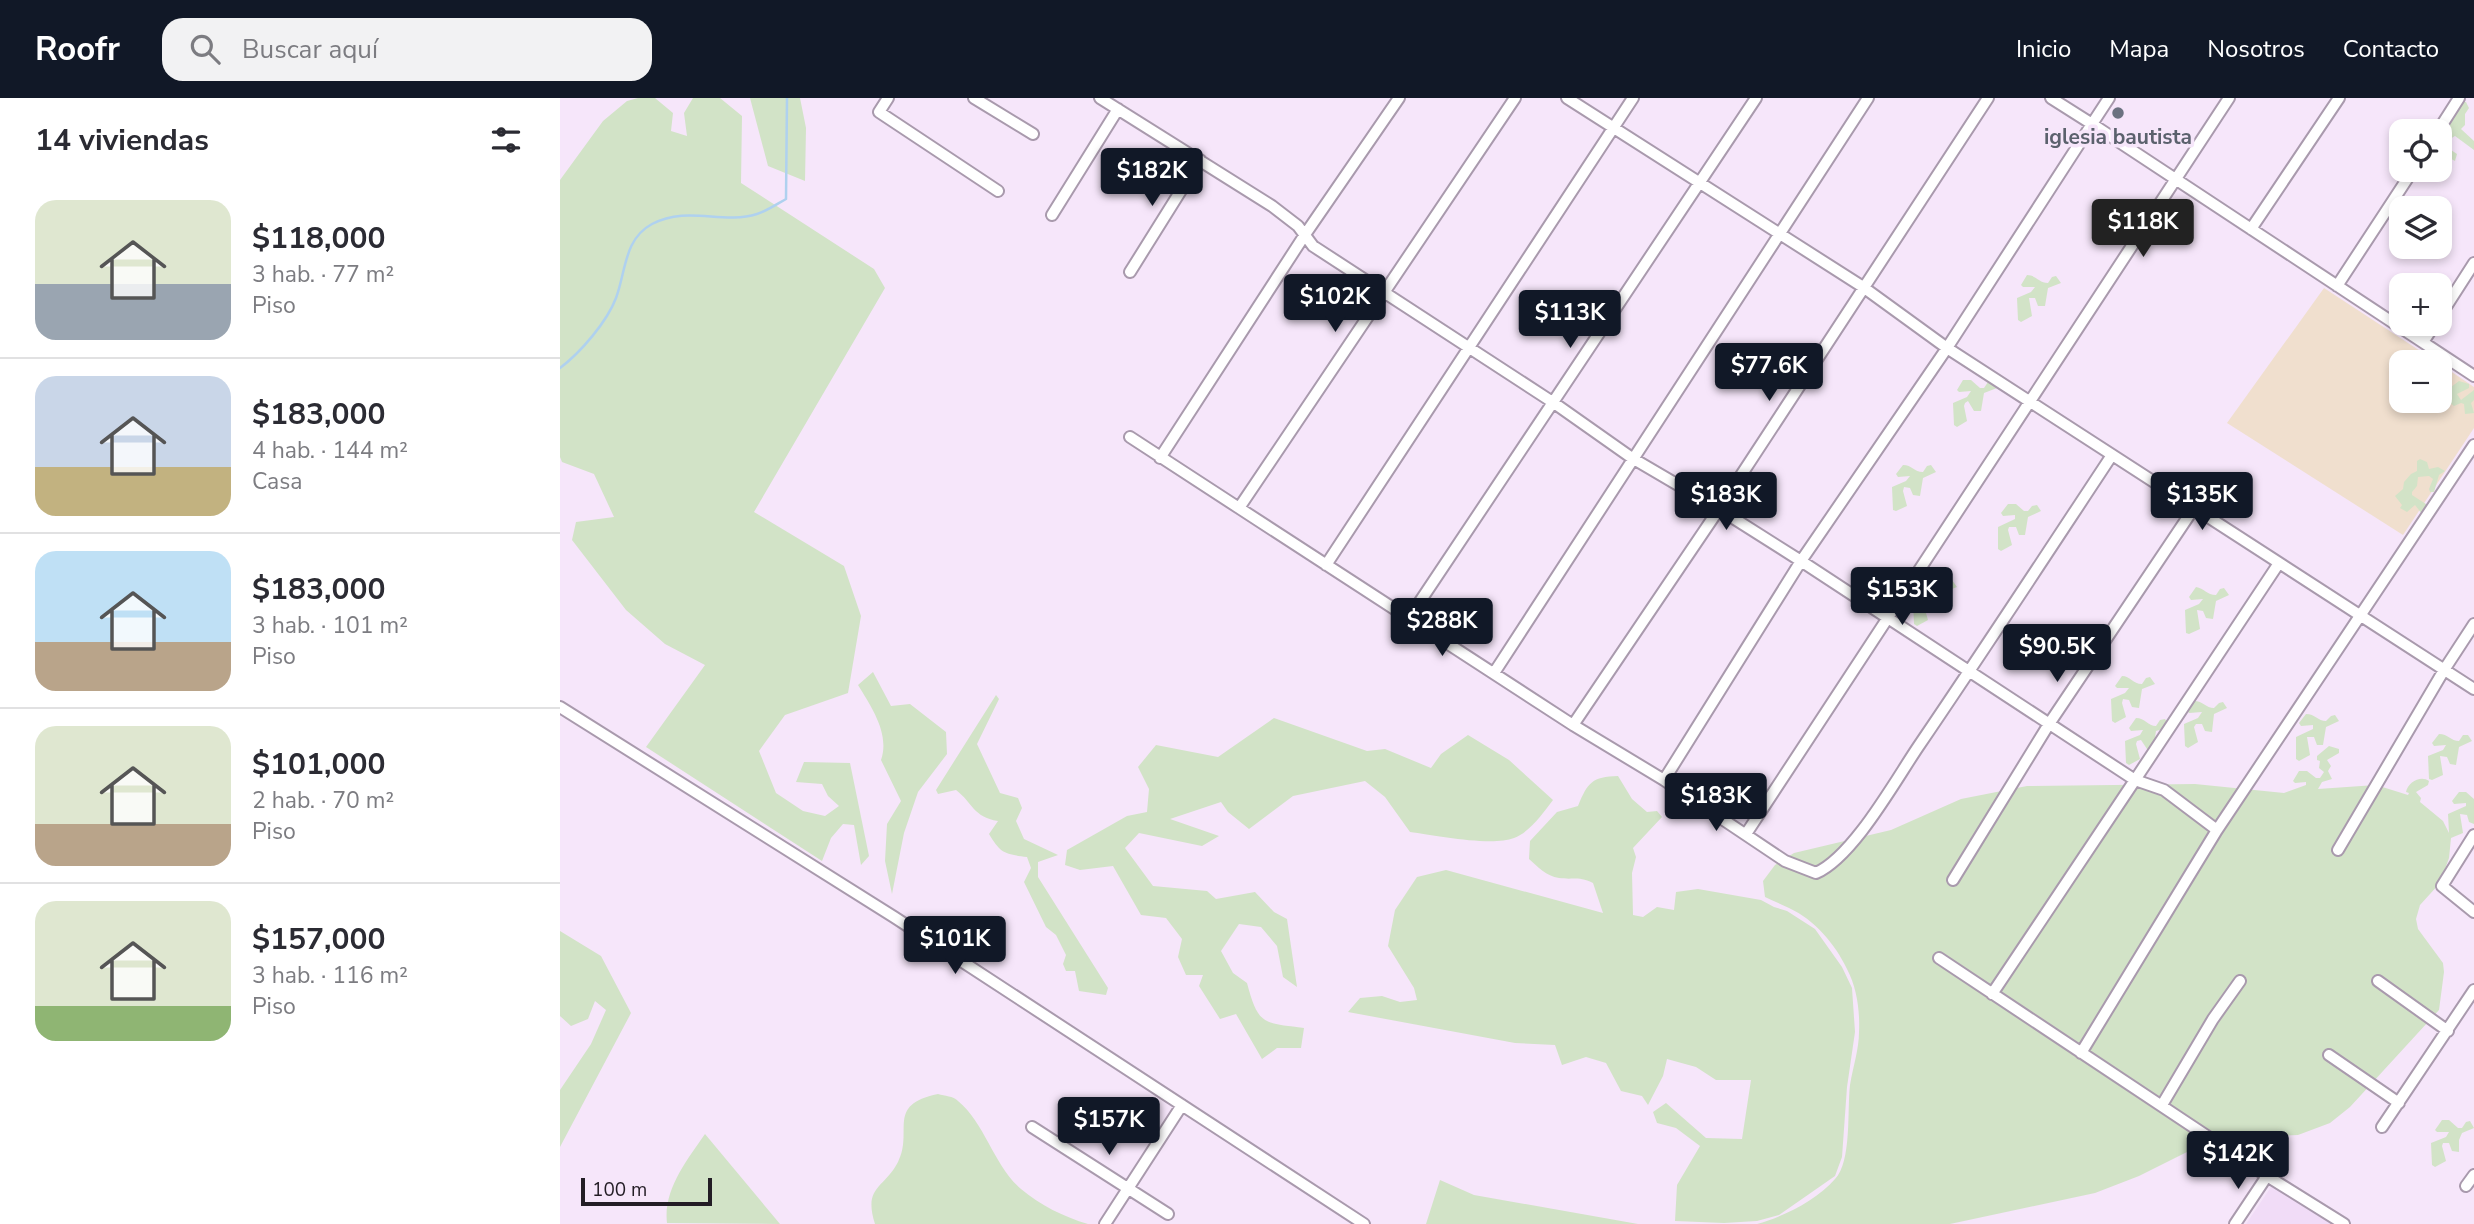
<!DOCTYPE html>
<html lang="es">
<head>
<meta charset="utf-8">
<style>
	body { margin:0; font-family:"Nunito Sans",sans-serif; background:#f2f2f3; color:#2b2b33; height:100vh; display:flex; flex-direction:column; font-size:26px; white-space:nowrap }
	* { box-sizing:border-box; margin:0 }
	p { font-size:23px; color:#7c7c81 }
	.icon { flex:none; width:38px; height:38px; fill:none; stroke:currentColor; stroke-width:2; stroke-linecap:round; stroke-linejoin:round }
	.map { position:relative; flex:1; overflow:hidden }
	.details { display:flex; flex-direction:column; background:#fff; width:560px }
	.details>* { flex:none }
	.tools { position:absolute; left:1829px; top:21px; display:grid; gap:14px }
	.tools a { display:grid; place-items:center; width:63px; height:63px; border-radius:14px; background:#fff; box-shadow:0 4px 10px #0003; font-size:35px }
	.scale { position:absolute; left:21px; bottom:18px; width:131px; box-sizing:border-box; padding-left:7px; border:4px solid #231d25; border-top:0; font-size:19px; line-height:24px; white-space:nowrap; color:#231d25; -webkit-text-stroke:5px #f6e6fa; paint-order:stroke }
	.price { position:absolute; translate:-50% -60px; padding:0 16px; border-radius:7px; background:#111827; color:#fff; font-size:23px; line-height:46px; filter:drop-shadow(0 2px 4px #0008) }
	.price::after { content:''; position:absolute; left:50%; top:42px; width:21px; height:16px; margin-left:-10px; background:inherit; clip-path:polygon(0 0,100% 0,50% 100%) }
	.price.current { background:#222; color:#fff }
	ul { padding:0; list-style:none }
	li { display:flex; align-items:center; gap:21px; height:175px; padding:0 35px }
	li+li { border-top:2px solid #e1e1e2 }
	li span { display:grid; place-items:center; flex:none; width:196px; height:140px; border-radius:21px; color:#555 }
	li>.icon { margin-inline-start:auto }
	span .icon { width:84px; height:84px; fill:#fffc; stroke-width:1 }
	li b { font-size:30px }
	h2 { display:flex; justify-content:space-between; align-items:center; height:84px; padding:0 35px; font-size:30px }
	header { display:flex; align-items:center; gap:42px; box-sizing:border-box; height:98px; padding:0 35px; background:#111827; color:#fff }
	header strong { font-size:33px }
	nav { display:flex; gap:38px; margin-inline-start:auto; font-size:24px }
	.search { width:490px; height:63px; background:#f2f2f3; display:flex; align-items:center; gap:18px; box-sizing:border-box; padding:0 24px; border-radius:21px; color:#7c7c81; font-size:26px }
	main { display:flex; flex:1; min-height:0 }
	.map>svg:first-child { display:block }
	.built { fill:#f1dcf7 }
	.medical { fill:#f0dfce }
	.green { fill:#d2e3c7 }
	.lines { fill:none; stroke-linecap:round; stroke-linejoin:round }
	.stream { stroke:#afd1ef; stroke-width:2.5 }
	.minor-casing { stroke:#a99aad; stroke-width:14 }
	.minor { stroke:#fff; stroke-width:10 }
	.worship-dot { fill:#6b7280; stroke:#f6e6fa; stroke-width:2.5 }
	.labels { text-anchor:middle; stroke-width:7; stroke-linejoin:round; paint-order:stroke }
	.worship-label { font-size:21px; font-weight:bold; fill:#5b616d; stroke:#f6e6fa }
</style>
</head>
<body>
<header>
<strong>Roofr</strong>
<div class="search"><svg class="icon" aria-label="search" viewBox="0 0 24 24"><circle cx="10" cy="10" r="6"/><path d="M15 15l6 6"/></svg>Buscar aquí</div>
<nav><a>Inicio</a><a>Mapa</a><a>Nosotros</a><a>Contacto</a></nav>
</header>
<main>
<section class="details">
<h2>14 viviendas<svg class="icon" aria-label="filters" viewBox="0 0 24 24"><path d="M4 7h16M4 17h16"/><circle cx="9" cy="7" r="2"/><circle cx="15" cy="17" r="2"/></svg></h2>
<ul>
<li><span style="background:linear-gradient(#dfe7d0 60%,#9aa5b1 0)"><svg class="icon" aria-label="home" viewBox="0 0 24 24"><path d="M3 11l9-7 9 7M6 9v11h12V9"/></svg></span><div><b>$118,000</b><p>3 hab. · 77 m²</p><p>Piso</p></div></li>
<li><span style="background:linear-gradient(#c9d6e8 65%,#c2b280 0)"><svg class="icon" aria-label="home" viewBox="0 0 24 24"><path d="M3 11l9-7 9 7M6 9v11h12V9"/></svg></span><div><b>$183,000</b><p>4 hab. · 144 m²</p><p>Casa</p></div></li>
<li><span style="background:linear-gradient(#bfe0f5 65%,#b9a48a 0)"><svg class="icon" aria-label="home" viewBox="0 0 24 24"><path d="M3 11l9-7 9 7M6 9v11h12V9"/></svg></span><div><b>$183,000</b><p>3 hab. · 101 m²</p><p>Piso</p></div></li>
<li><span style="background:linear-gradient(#dfe7d0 70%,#b9a48a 0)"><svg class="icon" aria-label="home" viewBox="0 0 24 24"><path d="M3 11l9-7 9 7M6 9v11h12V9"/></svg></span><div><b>$101,000</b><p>2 hab. · 70 m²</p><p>Piso</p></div></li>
<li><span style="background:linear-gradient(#dfe7d0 75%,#8fb573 0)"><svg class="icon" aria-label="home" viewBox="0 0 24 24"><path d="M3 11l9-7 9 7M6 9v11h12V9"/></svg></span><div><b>$157,000</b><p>3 hab. · 116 m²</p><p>Piso</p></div></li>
</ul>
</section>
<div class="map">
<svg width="1914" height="1126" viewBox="0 0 1914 1126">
	<rect width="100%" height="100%" fill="#f6e6fa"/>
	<!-- built -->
	<path class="built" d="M1713 1086 1775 1126H1686Z"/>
	<!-- medical -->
	<path class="medical" d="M1764 190 1877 264H1841V303H1880V266L1914 289V330L1843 437 1667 325Z"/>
	<!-- green -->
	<path class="green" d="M78 0H95L113 15 111 33 127 38 124 15 133 0H160L182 18 181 85 314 171 325 190 194 414 284 468 301 518 288 595 225 617 199 653 216 695 243 713 265 718 279 708 268 698 262 686 236 684 244 664 290 665 309 758 301 767 294 727 283 726 271 740 262 763 86 649 145 567 105 546 66 512 12 442 16 424 54 419 34 376 2 364 0 359V82L43 23 67 3Z
		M190 0H240L246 30 245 83 208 68Z
		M1902 4H1906L1909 10 1905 16V27L1901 31 1914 43V52L1895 38 1885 44 1888 50 1897 56 1895 63 1880 55V39L1886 36 1885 31Z
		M1467 177C1476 177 1479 185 1488 185L1492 179 1496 178 1501 185 1488 190 1485 208H1478L1475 200H1469L1472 218 1461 224 1458 222 1457 200 1471 194 1475 189H1463L1461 187Z
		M1403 282H1411L1420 290H1424L1428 284 1432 283 1437 290 1424 295 1421 313H1414L1408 303 1405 305 1404 308 1407 323 1397 329 1394 327 1393 305 1407 299 1411 293 1399 294 1397 292Z
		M1899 283 1909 286V290L1897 296 1901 302 1914 292V302L1911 305 1914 315 1905 316 1904 306 1901 305 1894 308 1889 304 1890 298 1887 296V292Z
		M1860 361 1867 364 1869 371 1878 369 1885 373 1879 377 1874 394H1870L1869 391 1873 381 1869 378 1858 379 1857 388 1852 394V397L1869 408 1870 415 1862 416 1855 407 1847 414 1840 410 1842 407 1835 398 1843 391 1844 384 1851 376 1857 373V363Z
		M1343 367C1352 367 1354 374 1363 374L1367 368 1371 367 1376 374 1363 380 1360 398 1353 397 1350 390 1344 389 1343 393 1347 408 1336 413 1333 412 1332 389 1346 383 1350 378 1338 379 1336 376Z
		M1448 406H1456L1464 413H1468L1472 408 1477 407 1481 413 1468 419 1465 437H1459L1456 429H1449L1448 432 1452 447 1441 453 1438 451V429L1455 421V417L1443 418 1441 415Z
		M1363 481H1371L1380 489H1384L1388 483 1392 482 1397 489 1384 494 1381 513 1374 512 1371 505 1365 504 1364 508 1368 522 1357 528 1354 526 1353 504 1367 498 1371 493 1359 494 1357 491Z
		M1636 489C1644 490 1647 497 1656 497L1660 491 1664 490 1669 497 1656 503 1653 521 1646 520 1643 513 1637 512 1640 531 1629 536 1626 535 1625 512 1639 506 1643 501 1631 502 1629 499Z
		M313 574 331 608 350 606 386 634 387 656 358 694 344 735 332 796 325 763 327 726 341 703 321 662C330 636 312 610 298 587Z
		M1562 578C1570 578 1573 586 1582 586L1586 580 1590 579 1595 586 1582 591 1579 610 1572 609 1569 602 1563 601 1562 605 1566 619 1555 625 1552 623 1551 601 1565 595 1569 590H1557L1555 588Z
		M436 597 439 601 417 646 440 695 458 700 462 710 456 723 464 741 498 757 478 764V779L548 890 546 897 519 893 515 873H506L503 866 506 857 496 837 486 829 464 784 471 770 467 759C445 756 441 756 429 736L438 723C413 719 413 705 396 692L378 696 376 692Z
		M1634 603C1643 603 1646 610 1654 610L1659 605 1663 604 1667 610 1654 616 1652 634 1645 633 1642 626H1636L1634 629 1638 644 1628 650 1625 648 1624 626 1638 620 1642 614 1629 615 1627 612Z
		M1746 616C1755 616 1758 623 1766 623L1771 618 1775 617 1779 623 1766 629 1763 647H1757L1754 639H1747L1750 657 1739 663 1736 661V639L1753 631V627L1741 628 1739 625Z
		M714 620 807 653 825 651 871 670 881 656 908 637 949 662 993 702C983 715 970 734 954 740 931 749 875 737 850 734L825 699 805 683 733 698 689 731 668 714 661 704 610 721 659 738 642 748 579 735 565 750 593 788 647 793 656 801 695 794 714 814 727 821 737 889 723 879 717 848 701 829 679 826 661 853 673 875 687 885C698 927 703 925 744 930L741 950H717L702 961 676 916 660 921 639 888 643 877H626L618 859 622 841 606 820 581 817 553 768 520 772 505 767 507 752 567 718 587 714 589 691 578 669 596 647 658 659Z
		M1576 620C1585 620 1588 628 1596 628L1600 622 1605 621 1607 624 1603 631 1596 633 1593 652 1587 651 1581 642 1577 643 1576 646 1580 661 1569 667 1566 665 1565 643 1580 637 1583 632 1571 633 1569 630Z
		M1879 636C1888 636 1891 643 1899 643L1903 637H1908L1912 643 1899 649 1896 667 1890 666 1887 659 1880 658 1883 677 1872 682 1869 681 1868 658 1883 652 1886 647 1874 648 1872 645Z
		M1769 648 1779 651V655L1767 662 1771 668 1768 673 1772 681 1762 684 1758 691 1816 687 1848 697 1849 695 1846 694C1848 684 1861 677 1869 683L1868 687 1856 694 1861 700 1860 704 1883 723 1889 735 1888 716 1906 708V705L1894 706 1892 703 1899 694H1906L1914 701V726L1909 724 1907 717 1900 716 1903 735 1891 740 1889 760 1880 785 1860 807 1856 821 1858 831 1883 865 1884 874 1879 912 1790 1009 1770 1025 1738 1037 1678 1040 1641 1047 1579 1078 1535 1095 1390 1126H1197C1223 1119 1257 1102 1275 1081 1292 1064 1287 1011 1290 987 1293 969 1299 951 1299 934 1300 913 1297 890 1287 871 1275 846 1255 822 1229 810 1221 806 1213 803 1205 799L1203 783 1215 767 1234 755 1331 732 1401 701 1467 688 1635 686 1724 695 1746 687V684L1735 685 1733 683 1739 673H1747L1756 680H1760L1764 674 1759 670 1760 663 1757 662V658Z
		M1058 678 1072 701 1087 714 1097 713 1102 719 1073 750 1076 759 1072 775 1073 817 1083 819 1097 809 1114 812 1116 794 1138 791 1201 802 1214 809 1227 813 1255 831 1282 869 1292 890 1295 934 1287 989 1282 1059 1275 1078 1219 1117 1197 1123 1164 1125 1115 1123 1117 1087 1140 1048 1116 1030 1097 1025 1093 1014 1106 1005 1146 1040 1182 1041 1191 982H1156L1136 969 1107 961 1103 978 1088 1007 1082 998 1061 993 1046 965 1026 959 1002 967 995 947 955 945 788 914 800 900 822 898 840 904 857 902 854 890 828 848 835 812 857 779 886 772 1043 815 1033 785C1018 778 1013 782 999 780 986 778 978 769 969 761L970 743 997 714 1018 708C1028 684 1032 679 1058 678Z
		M0 833 41 858 71 915 0 1049V992L31 946 46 912 35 903 28 921 11 928 0 918Z
		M378 996C385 998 393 998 398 1003 425 1025 434 1068 461 1091 480 1107 504 1119 528 1126H315C303 1088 324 1091 338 1064 354 1033 325 1007 378 996Z
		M1882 1022H1889L1898 1030H1902L1906 1024 1910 1023 1914 1030 1902 1035 1899 1042V1054L1892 1053 1889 1045H1883L1882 1048 1886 1063 1875 1069 1872 1067 1871 1045 1886 1039 1889 1034H1877L1875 1032Z
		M145 1036 220 1126 107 1125C103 1092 127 1062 145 1036Z
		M880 1082 914 1097 1078 1126H866Z"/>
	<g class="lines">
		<!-- stream -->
		<path class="stream" d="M0 270C20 255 47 224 56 200 66 173 64 141 92 126 128 107 162 127 197 116 207 113 217 106 226 101L227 0"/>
		<!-- minor casing -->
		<g class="minor-casing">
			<path id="minor" d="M328 0 319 14 438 93
				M414 0 473 36
				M540 0 712 108 738 128 753 148 994 305 1072 360 1159 411 1241 463 1575 682 1719 465
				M1007 0 1303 189 1387 250 1532 26 1914 278
				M1491 0 1532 26 1549 0
				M1878 33 1899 0
				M492 117 558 11
				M1691 131 1779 0
				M570 174 640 62
				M1777 188 1853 72
				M1880 218 1914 165
				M1863 244 1875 226
				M570 339 679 410 955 0
				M600 360 744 138 839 0
				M679 410 1013 627 1104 682 1225 763 1256 775C1293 759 1335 683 1358 649 1424 552 1488 454 1552 357
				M766 467 1073 0
				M849 520 1196 0
				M934 575 1308 0
				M0 609 334 819 804 1126
				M1013 627 1159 411 1428 0
				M1104 682 1241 463 1387 250 1914 591
				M1186 736 1669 0
				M1914 737 1882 788 1914 814
				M1778 752 1884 572 1914 526
				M1393 782 1489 626 1634 410
				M1379 860 1707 1078 1784 1126
				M1818 883 1888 933
				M1432 896 1575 682 1604 692 1657 732
				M1521 955 1657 732 1914 347
				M1769 957 1839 1005
				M1602 1007 1653 921 1680 883
				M472 1029 608 1116
				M1822 1029 1914 892
				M1906 1088 1914 1077
				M545 1126 622 1007
				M1675 1126 1707 1078"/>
		</g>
		<!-- minor -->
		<use href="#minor" class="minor"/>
	</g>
	<!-- markers -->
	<circle class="worship-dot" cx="1558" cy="15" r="7"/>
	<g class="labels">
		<!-- worship labels -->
		<g class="worship-label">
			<text x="1558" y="46">iglesia bautista</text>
		</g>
	</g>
</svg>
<div class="tools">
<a><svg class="icon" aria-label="locate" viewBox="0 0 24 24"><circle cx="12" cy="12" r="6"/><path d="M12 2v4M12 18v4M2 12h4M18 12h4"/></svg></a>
<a><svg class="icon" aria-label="layers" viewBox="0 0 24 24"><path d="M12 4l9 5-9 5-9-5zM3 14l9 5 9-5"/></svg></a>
<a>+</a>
<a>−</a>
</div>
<div class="scale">100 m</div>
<b class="price" style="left:592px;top:110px">$182K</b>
<b class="price current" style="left:1583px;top:161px">$118K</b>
<b class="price" style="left:775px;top:236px">$102K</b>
<b class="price" style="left:1010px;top:252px">$113K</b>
<b class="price" style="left:1209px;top:305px">$77.6K</b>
<b class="price" style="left:1166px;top:434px">$183K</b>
<b class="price" style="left:1642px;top:434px">$135K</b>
<b class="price" style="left:1342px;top:529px">$153K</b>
<b class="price" style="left:882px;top:560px">$288K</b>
<b class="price" style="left:1497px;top:586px">$90.5K</b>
<b class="price" style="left:1156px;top:735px">$183K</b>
<b class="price" style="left:395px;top:878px">$101K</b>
<b class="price" style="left:549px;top:1059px">$157K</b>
<b class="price" style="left:1678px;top:1093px">$142K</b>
</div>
</main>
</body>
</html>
